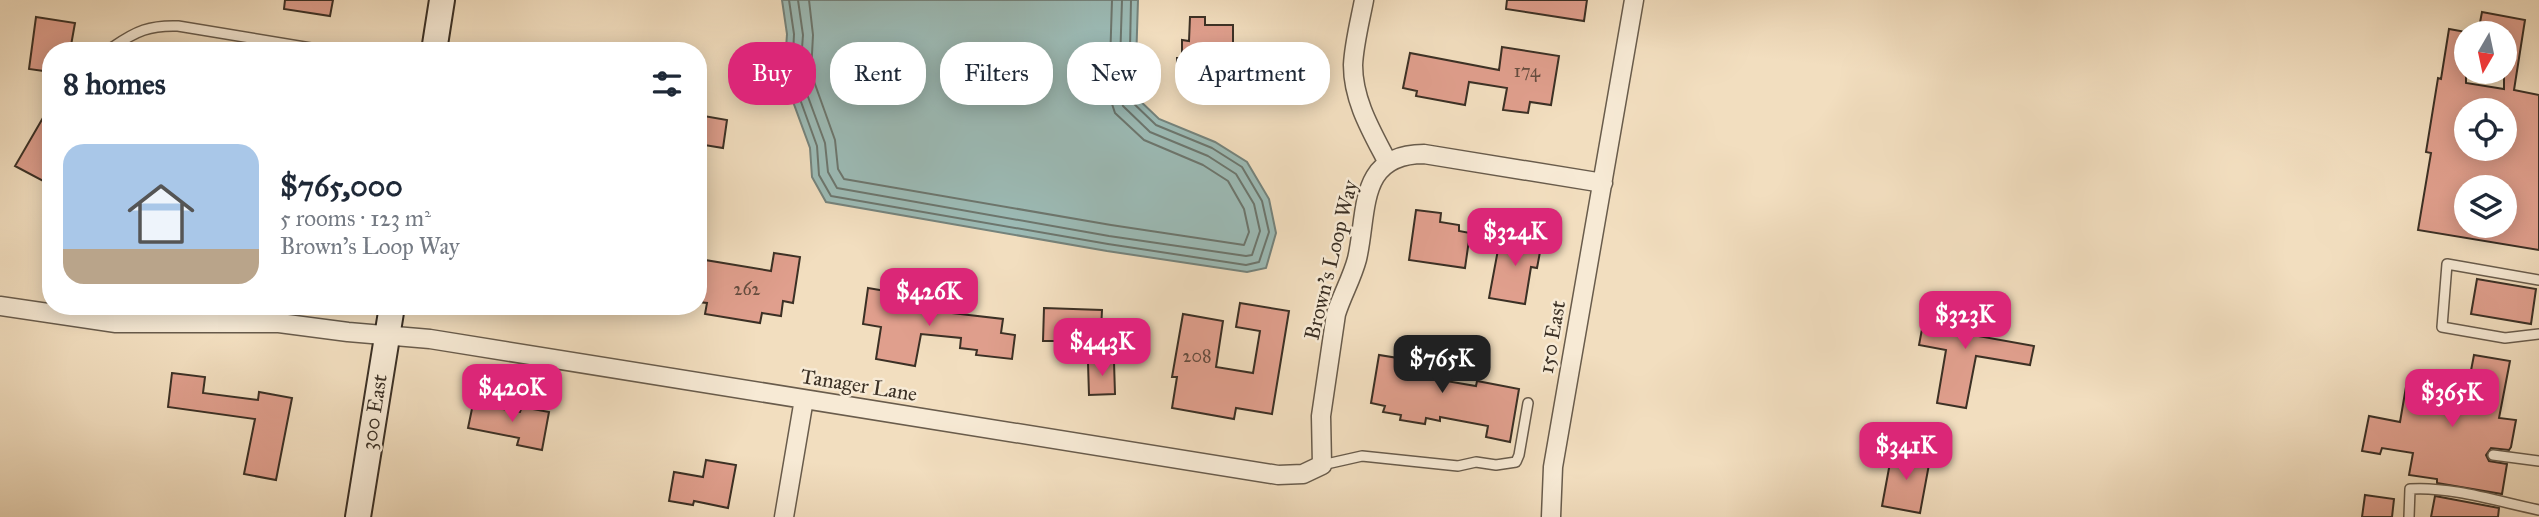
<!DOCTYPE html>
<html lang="en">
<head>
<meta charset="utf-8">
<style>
	body { margin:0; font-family:"IM FELL Great Primer",serif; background:#f2f2f3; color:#1f2937; height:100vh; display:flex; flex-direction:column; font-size:26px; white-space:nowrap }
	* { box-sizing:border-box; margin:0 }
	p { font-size:23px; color:#747a83 }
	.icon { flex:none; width:38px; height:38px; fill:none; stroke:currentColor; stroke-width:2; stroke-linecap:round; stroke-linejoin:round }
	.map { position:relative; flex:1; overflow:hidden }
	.sheet { position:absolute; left:42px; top:42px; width:665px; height:273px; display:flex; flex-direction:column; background:#fff; border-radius:28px; box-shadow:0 4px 18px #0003 }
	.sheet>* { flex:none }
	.banner { position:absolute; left:728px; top:42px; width:665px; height:63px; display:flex; gap:14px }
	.needle { width:46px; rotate:189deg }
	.fabs { position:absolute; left:2454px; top:21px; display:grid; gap:14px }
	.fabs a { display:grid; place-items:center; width:63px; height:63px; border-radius:50%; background:#fff; box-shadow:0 4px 18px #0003; font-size:35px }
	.price { position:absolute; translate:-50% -60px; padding:0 16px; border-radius:14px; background:#db2777; color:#fff; font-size:23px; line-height:46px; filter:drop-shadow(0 2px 4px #0008) }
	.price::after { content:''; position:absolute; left:50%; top:42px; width:21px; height:16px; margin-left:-10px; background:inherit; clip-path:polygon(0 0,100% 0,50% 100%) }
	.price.active { background:#222; color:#fff }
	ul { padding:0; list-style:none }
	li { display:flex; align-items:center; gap:21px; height:175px; padding:0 21px }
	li+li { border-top:2px solid #e0e1e3 }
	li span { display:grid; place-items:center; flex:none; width:196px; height:140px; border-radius:21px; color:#555 }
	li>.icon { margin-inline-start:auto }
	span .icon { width:84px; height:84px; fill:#fffc; stroke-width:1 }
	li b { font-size:30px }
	h2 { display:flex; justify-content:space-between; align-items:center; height:84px; padding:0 21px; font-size:30px }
	.chip { padding:0 24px; border-radius:28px; background:#fff; box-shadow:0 4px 18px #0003; font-size:24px; line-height:63px }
	.chip.active { background:#db2777; color:#fff }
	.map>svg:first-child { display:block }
	.water { fill:#9cbbb6; stroke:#75837c; stroke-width:2 }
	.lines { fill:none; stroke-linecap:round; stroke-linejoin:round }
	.shore { stroke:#6c766e; stroke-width:2 }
	.building { fill:#e09f8d; stroke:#3b3025; stroke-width:2; fill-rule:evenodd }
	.service-casing { stroke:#695c4c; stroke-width:12 }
	.minor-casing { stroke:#695c4c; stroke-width:21 }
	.secondary-casing { stroke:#3b3025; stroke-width:28 }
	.service { stroke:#f7ead5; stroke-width:9 }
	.minor { stroke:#f7ead5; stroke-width:18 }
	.secondary { stroke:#f7ead5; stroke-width:24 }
	.labels { text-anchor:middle; stroke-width:5; stroke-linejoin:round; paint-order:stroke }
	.number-label { font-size:18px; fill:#644c3f }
	.street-label { font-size:21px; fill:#3b3025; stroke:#f7ead5 }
</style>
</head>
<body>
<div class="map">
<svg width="2539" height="517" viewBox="0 0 2539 517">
	<rect width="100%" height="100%" fill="#f2debf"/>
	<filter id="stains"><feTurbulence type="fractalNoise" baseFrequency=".00286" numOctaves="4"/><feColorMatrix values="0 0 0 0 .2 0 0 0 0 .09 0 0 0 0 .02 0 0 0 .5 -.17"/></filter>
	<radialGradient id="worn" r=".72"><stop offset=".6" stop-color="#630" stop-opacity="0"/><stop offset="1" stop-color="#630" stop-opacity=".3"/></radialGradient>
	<!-- water -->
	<path class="water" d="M782 0H1138L1135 96 1159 119 1215 142 1247 162 1269 199 1276 233 1266 268 1247 272 1107 251 826 202 812 177 810 148 784 77 787 34Z"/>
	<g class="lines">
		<!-- shore -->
		<path class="shore" d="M789 0 794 34 792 77 817 146 819 175 831 196 1108 244 1246 265 1259 262 1269 232 1262 201 1242 167 1212 148 1156 125 1129 99 1131 0
			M798 0 803 35 800 75 825 143 828 172 837 188 1109 236 1246 256 1252 255 1260 231 1254 204 1236 174 1208 156 1150 132 1123 106 1119 94 1122 0
			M809 0 813 35 811 73 835 140 838 169 844 179 1111 225 1244 245 1249 232 1244 209 1228 181 1203 165 1144 140 1115 113 1109 95 1112 0"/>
	</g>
	<!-- building -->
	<path class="building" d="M285 0H333L330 16 284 9Z
		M1507 0H1587L1584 21 1506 9Z
		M2482 12 2525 20 2514 90 2539 95V250L2418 230 2431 153 2426 152 2438 78 2441 79 2449 29 2466 32V83L2504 89V33H2478ZM2466 110H2504V149H2466ZM2466 187H2504V226H2466Z
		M36 17 75 23 70 51H51V72L29 69Z
		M1190 17H1205V25H1233V79H1177V58H1182V40L1189 41Z
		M1502 47 1559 56 1551 105 1530 102 1528 113 1503 110 1507 88 1469 82 1465 105 1416 96 1417 91 1403 88 1410 53 1499 70Z
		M51 104V171L45 182 15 166Z
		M698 115 727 120 723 148 698 144Z
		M1416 210 1441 213 1440 222 1459 225V231L1470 233 1465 268 1409 260Z
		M1521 231 1543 236 1537 268 1531 267 1525 304 1489 298 1500 239 1518 243Z
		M774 253 800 257 793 303 783 301 781 316 762 313 760 323 705 314 707 303 698 302V268L704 269 705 260 771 271Z
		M2477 279 2536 289 2531 324 2471 314Z
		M868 288 927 298 925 310 1003 319 1001 333 1015 335 1012 359 976 355 977 350 960 348 961 338 921 334 915 366 876 359 881 327 863 324Z
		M1240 303 1289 311 1272 414 1236 408 1234 419 1172 408 1177 377H1172L1183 314 1223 321 1216 367 1253 373 1260 331 1236 327Z
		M1044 308 1102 310 1100 352 1055 350V341H1043Z
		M1926 308 1981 317 1978 336 2034 346 2030 365 1976 356 1966 408 1937 403 1946 350 1919 345Z
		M1431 347 1451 351 1446 381 1476 386 1477 381 1519 389 1510 442 1486 437 1488 426 1440 417V421L1426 418 1425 424 1400 420 1401 415 1383 412 1385 406 1371 403 1379 355 1429 363Z
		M2474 355 2510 361 2499 418 2516 420 2511 447 2509 450 2491 448 2486 455 2489 461 2507 464 2502 494 2437 483V479L2409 475 2413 453 2382 448 2380 454 2362 451 2369 416 2400 422 2407 381 2424 383 2425 379 2468 386Z
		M1114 362 1115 394 1089 395 1088 363Z
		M172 373 205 377 203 393 258 400 259 392 292 398 276 480 244 474 255 419 168 407Z
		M473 404 520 412 522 407 549 412 542 450 517 445 519 438 468 428Z
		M1892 452 1930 459 1920 513 1882 506Z
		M706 460 736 465 728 508 694 501 693 505 669 501 674 472 703 477Z
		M2365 495 2394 499 2392 517H2362Z
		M2435 496 2499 508 2498 517H2431Z"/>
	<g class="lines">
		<!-- service casing -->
		<g class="service-casing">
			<path id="service" d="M113 47C136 31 150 25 178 26L329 51
				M2539 280 2447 264 2442 327 2505 338 2539 334
				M2493 455 2539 461
				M1322 465 1362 456 1458 466 1476 462 1496 465 1516 462 1519 455 1528 403
				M2409 517 2410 489C2450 486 2500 502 2539 510"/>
		</g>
		<!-- minor casing -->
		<g class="minor-casing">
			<path id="minor" d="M1364 0C1360 21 1354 44 1353 65 1353 101 1372 132 1388 163
				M0 306 116 323H279L348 332 430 339 1278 475 1303 474 1322 465 1321 416 1336 314C1342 295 1352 278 1357 259 1368 212 1357 154 1424 154L1603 183
				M784 517 804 399
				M1551 517 1553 467 1634 0"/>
		</g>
		<!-- secondary casing -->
		<g class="secondary-casing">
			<path id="secondary" d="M434 51 442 0
				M358 517 392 306"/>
		</g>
		<!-- service -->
		<use href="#service" class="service"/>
		<!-- minor -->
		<use href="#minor" class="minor"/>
		<!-- secondary -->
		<use href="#secondary" class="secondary"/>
	</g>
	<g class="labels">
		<!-- number labels -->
		<g class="number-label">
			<text x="1527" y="77">174</text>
			<text x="747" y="295">262</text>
			<text x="1197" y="362">208</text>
		</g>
		<!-- street labels -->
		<g class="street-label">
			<text transform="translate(1331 260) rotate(-76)" y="7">Brown's Loop Way</text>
			<text transform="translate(1552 337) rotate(-80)" y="7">150 East</text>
			<text transform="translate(859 385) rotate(9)" y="7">Tanager Lane</text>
			<text transform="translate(374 412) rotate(-81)" y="7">300 East</text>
		</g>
	</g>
	<rect width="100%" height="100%" filter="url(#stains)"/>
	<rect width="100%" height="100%" fill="url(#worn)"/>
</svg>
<div class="fabs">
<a><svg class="needle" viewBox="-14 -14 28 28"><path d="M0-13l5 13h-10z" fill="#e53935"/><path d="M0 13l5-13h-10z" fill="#747a83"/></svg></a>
<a><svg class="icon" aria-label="locate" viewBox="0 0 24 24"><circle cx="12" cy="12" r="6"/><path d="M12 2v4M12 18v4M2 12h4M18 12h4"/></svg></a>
<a><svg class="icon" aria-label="layers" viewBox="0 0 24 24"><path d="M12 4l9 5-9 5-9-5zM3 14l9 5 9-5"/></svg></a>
</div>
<b class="price" style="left:1515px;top:268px">$324K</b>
<b class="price" style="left:929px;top:328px">$426K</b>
<b class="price" style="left:1965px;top:351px">$323K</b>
<b class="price" style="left:1102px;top:378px">$443K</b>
<b class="price active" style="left:1442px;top:395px">$765K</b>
<b class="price" style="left:512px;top:424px">$420K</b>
<b class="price" style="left:2452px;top:429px">$365K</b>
<b class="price" style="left:1906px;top:482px">$341K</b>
<div class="banner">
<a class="chip active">Buy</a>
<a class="chip">Rent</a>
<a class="chip">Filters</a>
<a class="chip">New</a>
<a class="chip">Apartment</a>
</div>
<section class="sheet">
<h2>8 homes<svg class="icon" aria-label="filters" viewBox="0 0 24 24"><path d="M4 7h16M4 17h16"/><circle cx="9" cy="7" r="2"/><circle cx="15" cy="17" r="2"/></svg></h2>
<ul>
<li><span style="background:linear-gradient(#a9c7e8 75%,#b9a48a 0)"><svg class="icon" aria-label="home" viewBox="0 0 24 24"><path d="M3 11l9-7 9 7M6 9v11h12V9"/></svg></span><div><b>$765,000</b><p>5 rooms · 123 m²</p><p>Brown's Loop Way</p></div></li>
</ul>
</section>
</div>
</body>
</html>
